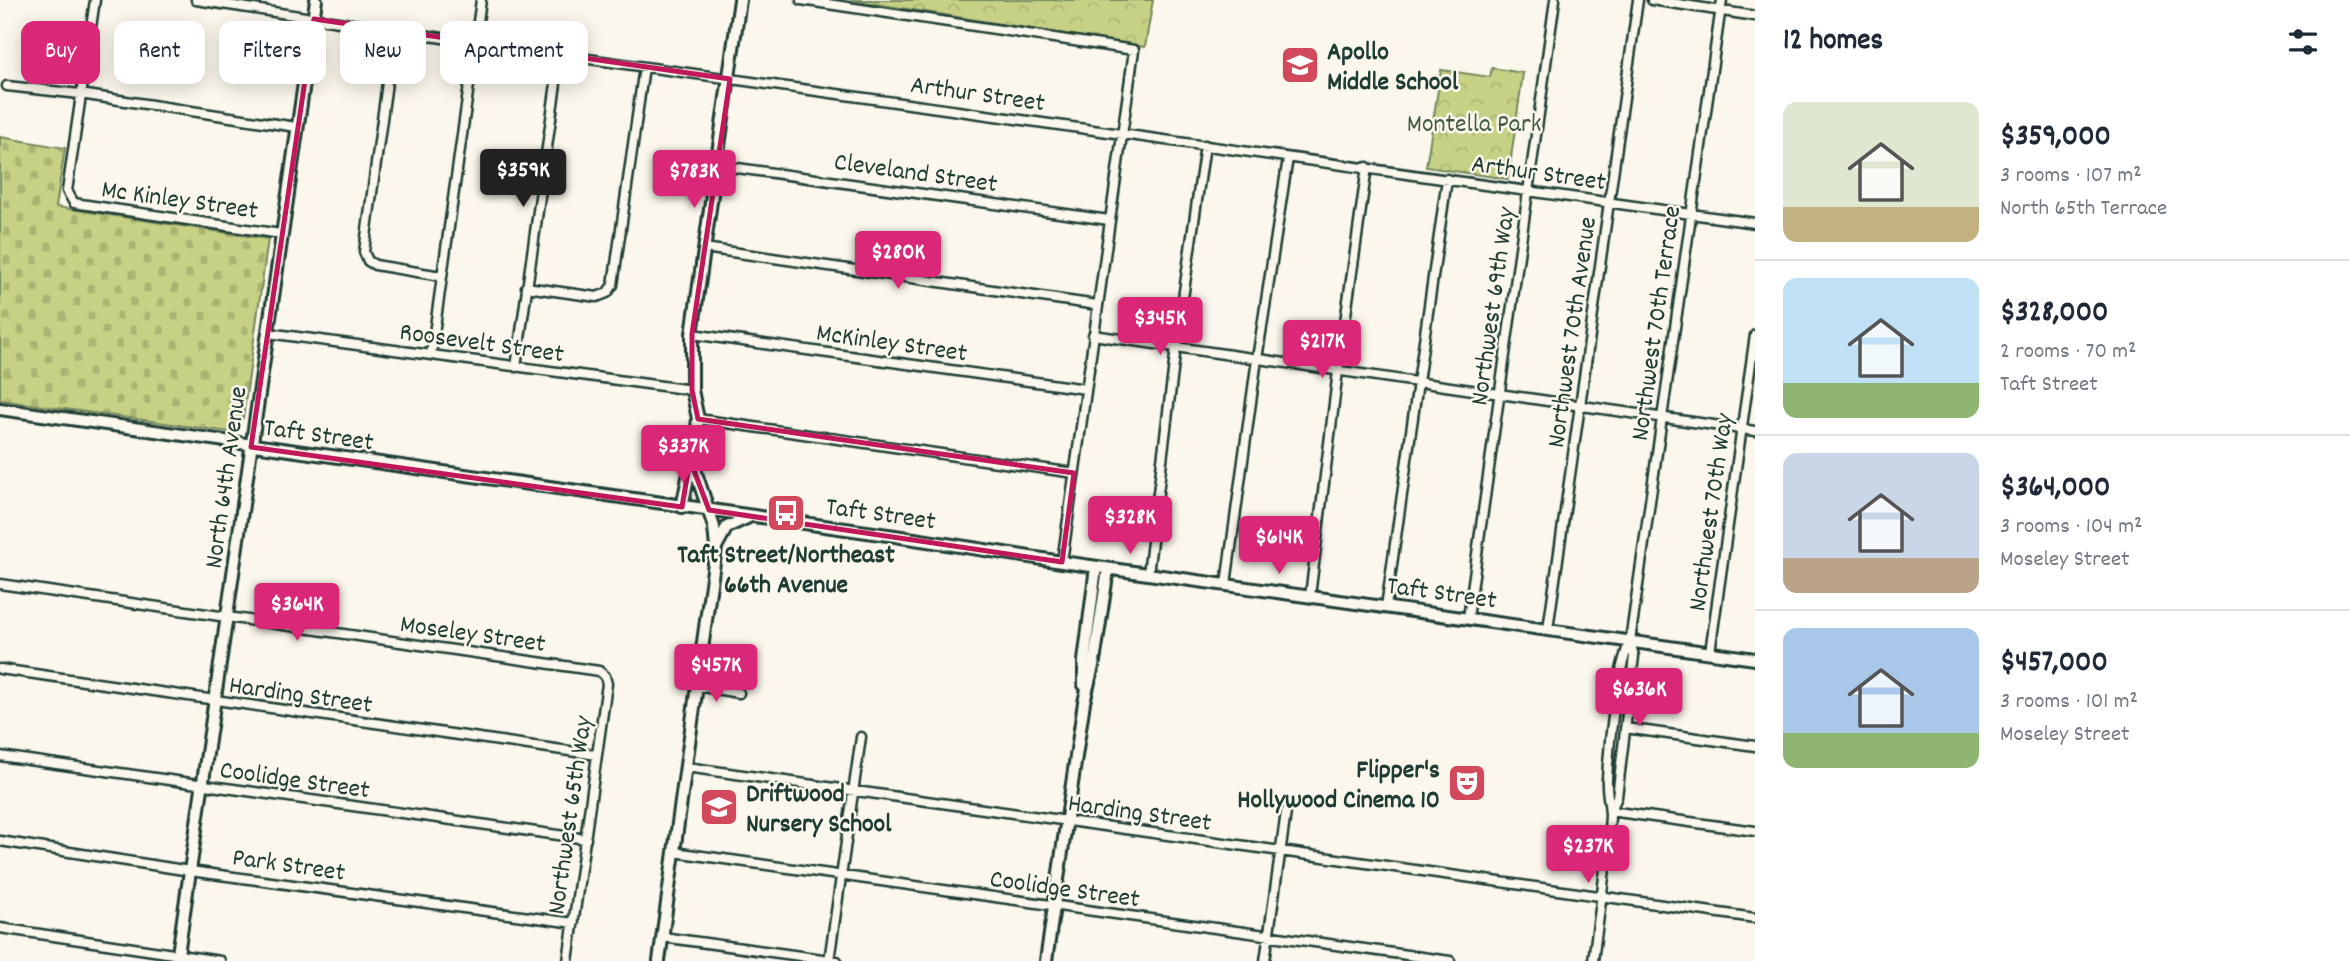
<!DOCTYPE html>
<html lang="en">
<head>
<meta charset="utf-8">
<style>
	body { margin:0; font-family:Dekko,sans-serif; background:#f2f2f3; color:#1f2937; height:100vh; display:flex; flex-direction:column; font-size:26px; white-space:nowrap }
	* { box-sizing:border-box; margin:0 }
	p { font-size:23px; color:#747a83 }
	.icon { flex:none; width:38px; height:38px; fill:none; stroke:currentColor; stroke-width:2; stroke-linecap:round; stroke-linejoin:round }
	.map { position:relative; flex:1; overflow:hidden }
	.sheet { display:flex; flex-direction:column; background:#fff; width:595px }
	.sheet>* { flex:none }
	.top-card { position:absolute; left:21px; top:21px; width:665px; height:63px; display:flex; gap:14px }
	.price { position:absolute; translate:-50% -60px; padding:0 16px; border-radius:7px; background:#db2777; color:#fff; font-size:23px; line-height:46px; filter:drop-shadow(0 2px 4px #0008) }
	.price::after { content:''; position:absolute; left:50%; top:42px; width:21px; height:16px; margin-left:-10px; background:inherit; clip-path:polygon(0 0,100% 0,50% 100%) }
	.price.selected { background:#222; color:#fff }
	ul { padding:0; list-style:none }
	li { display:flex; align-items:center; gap:21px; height:175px; padding:0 28px }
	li+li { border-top:2px solid #e0e1e3 }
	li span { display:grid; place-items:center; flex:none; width:196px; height:140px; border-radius:14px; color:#555 }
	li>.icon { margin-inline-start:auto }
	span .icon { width:84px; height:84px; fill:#fffc; stroke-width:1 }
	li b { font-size:30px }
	h2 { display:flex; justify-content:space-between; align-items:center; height:84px; padding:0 28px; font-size:30px }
	.tag { padding:0 24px; border-radius:14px; background:#fff; box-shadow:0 4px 18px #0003; font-size:24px; line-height:63px }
	.tag.selected { background:#db2777; color:#fff }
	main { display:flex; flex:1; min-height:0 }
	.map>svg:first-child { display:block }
	.cemetery { fill:url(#cemetery-stones); stroke:#73875c; stroke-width:2 }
	.park { fill:url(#park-crowns); stroke:#73875c; stroke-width:2 }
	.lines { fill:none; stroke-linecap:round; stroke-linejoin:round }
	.minor-casing { stroke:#1f3d34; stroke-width:13 }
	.tertiary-casing { stroke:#1f3d34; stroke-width:16 }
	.minor { stroke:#fbf7ec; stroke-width:8 }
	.tertiary { stroke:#fbf7ec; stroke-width:10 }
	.marked { fill:none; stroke:#c2185b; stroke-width:5; stroke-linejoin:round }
	.labels { text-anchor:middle; stroke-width:5; stroke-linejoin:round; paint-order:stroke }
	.poi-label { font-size:26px; font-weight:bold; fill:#1f3d34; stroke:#fbf7ec; text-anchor:start }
	.street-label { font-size:26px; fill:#1f3d34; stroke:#fbf7ec }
	.park-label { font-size:26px; fill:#415b44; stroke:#fbf7ec }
</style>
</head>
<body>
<main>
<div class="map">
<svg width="1755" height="961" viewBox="0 0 1755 961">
	<defs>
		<pattern id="cemetery-stones" width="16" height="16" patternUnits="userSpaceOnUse" patternTransform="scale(1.75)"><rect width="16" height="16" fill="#c7d185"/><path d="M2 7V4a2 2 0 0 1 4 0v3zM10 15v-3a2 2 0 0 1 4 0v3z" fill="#aab473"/></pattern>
		<pattern id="park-crowns" width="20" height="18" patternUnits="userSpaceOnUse" patternTransform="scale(1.75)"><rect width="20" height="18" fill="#c7d185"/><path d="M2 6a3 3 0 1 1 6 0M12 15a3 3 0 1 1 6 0" fill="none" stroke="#aab473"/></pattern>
	</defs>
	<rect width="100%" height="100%" fill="#fbf7ec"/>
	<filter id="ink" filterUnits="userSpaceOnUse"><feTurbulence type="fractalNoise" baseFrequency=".0143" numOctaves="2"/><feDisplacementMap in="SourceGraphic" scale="14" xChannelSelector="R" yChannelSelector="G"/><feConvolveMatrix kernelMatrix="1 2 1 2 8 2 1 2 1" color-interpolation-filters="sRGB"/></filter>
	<g filter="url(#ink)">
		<!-- cemetery -->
		<path class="cemetery" d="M0 137 65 148 56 207 268 239 243 418 229 432 0 400Z"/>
		<!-- park -->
		<path class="park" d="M851 0H1153L1145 47Z
			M1492 68 1523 73 1508 179 1426 167 1441 70 1490 77Z"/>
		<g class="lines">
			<!-- minor casing -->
			<g class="minor-casing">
				<path id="minor" d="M95 0 67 191 74 203 281 234
					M196 0 475 43 1755 223
					M801 0 1134 50 1062 562
					M1652 0 1755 16
					M394 31 364 252 368 261 375 265 441 276
					M7 86 80 94 296 127
					M716 165 1109 220
					M704 248 1097 305
					M526 287 597 297 607 293 613 285 644 67
					M268 333 692 390
					M692 334 1086 389
					M1093 335 1755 431
					M431 355 481 0
					M516 367 560 55
					M698 419 1074 473
					M1148 574 1176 347 1205 145
					M0 584 599 671 605 676 607 684 568 961
					M1226 584 1257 359 1288 158
					M1310 596 1338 371 1367 167
					M1386 607 1447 179
					M1468 618 1555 0
					M1548 629 1638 0
					M1710 652 1755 335
					M0 669 597 755
					M697 686 739 693
					M1625 728 1755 746
					M0 756 586 839
					M686 767 1755 918
					M1611 810 1617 797 1634 656 1630 641
					M1610 811 1755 831
					M0 841 190 871 574 923
					M674 852 1450 961
					M0 928 220 961
					M662 937 837 961
					M829 961 861 737
					M1265 961 1286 812
					M1593 961C1599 913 1607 865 1610 816 1610 804 1606 792 1607 779 1609 741 1616 674 1630 641L1722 0"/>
			</g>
			<!-- tertiary casing -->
			<g class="tertiary-casing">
				<path id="tertiary" d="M0 409 895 536 1062 562 1755 659
					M682 507 692 458
					M716 547 727 527 749 517
					M1084 685V661L1096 567
					M177 961 316 0
					M659 961 716 548 714 527 696 473 694 451 698 419 692 390V334L740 0
					M1046 961 1084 702 1094 662 1108 569"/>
			</g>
			<!-- minor -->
			<use href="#minor" class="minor"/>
			<!-- tertiary -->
			<use href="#tertiary" class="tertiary"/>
		</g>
	</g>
	<!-- marked area -->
	<path class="marked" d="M314 19 730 79 692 334V390L698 419 1074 473 1062 562 709 510 690 460 682 507 251 447Z"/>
	<!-- icons -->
	<defs>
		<g id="school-square" transform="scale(2.0125)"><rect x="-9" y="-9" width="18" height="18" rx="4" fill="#d1495b" stroke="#fbf7ec"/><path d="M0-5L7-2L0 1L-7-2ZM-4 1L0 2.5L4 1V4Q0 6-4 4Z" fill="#fff"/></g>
		<g id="bus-square" transform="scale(2.0125)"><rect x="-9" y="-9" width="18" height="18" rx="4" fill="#d1495b" stroke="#fbf7ec"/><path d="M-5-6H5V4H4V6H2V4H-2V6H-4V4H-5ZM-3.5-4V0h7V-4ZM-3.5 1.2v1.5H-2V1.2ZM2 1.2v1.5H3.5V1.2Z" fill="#fff"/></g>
		<g id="theatre-square" transform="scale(2.0125)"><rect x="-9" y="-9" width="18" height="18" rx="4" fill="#d1495b" stroke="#fbf7ec"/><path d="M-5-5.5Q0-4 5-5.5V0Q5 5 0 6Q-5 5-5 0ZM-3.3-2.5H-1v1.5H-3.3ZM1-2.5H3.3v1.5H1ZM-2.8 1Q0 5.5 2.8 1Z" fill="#fff"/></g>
	</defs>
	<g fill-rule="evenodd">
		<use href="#school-square" x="1300" y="65"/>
		<use href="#bus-square" x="786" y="513"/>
		<use href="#theatre-square" x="1467" y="783"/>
		<use href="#school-square" x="719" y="807"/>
	</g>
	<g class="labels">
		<!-- poi labels -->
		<g class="poi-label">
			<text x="1327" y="59">Apollo<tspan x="1327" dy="30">Middle School</tspan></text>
			<text x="786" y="562" text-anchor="middle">Taft Street/Northeast<tspan x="786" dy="30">66th Avenue</tspan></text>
			<text x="1440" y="777" text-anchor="end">Flipper's<tspan x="1440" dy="30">Hollywood Cinema 10</tspan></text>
			<text x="746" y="801">Driftwood<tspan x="746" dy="30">Nursery School</tspan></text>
		</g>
		<!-- street labels -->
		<g class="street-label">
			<text transform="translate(978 92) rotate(8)" y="9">Arthur Street</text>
			<text transform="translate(916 171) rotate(8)" y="9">Cleveland Street</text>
			<text transform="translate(1539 171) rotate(8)" y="9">Arthur Street</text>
			<text transform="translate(180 198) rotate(8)" y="9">Mc Kinley Street</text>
			<text transform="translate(1491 306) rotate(-82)" y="9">Northwest 69th Way</text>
			<text transform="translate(1654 323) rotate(-82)" y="9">Northwest 70th Terrace</text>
			<text transform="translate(1570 332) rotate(-82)" y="9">Northwest 70th Avenue</text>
			<text transform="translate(482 341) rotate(8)" y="9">Roosevelt Street</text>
			<text transform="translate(892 341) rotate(8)" y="9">McKinley Street</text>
			<text transform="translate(319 433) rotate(8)" y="9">Taft Street</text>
			<text transform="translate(224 477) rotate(-82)" y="9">North 64th Avenue</text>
			<text transform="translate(881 512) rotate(8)" y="9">Taft Street</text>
			<text transform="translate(1709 512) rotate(-82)" y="9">Northwest 70th Way</text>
			<text transform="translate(1442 591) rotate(8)" y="9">Taft Street</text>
			<text transform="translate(473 632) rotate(8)" y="9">Moseley Street</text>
			<text transform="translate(301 693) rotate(8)" y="9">Harding Street</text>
			<text transform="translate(295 778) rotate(8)" y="9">Coolidge Street</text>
			<text transform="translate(1140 811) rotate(8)" y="9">Harding Street</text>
			<text transform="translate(568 815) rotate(-82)" y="9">Northwest 65th Way</text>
			<text transform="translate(289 863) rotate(8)" y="9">Park Street</text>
			<text transform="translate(1065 887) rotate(8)" y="9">Coolidge Street</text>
		</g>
		<!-- park labels -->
		<g class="park-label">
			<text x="1474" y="131">Montella Park</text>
		</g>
	</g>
</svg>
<b class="price selected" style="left:523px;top:209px">$359K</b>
<b class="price" style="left:694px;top:210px">$783K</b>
<b class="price" style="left:898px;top:291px">$280K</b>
<b class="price" style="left:1160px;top:357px">$345K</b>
<b class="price" style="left:1322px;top:380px">$217K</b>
<b class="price" style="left:683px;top:485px">$337K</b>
<b class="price" style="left:1130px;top:556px">$328K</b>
<b class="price" style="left:1279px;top:576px">$614K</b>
<b class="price" style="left:297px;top:643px">$364K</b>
<b class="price" style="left:716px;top:704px">$457K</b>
<b class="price" style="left:1639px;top:728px">$636K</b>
<b class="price" style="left:1588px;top:885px">$237K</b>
<div class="top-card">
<a class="tag selected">Buy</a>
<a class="tag">Rent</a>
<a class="tag">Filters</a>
<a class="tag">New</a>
<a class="tag">Apartment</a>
</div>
</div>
<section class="sheet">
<h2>12 homes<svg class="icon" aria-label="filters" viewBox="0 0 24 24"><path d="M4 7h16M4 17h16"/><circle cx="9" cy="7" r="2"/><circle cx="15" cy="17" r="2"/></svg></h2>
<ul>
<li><span style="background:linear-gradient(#dfe7d0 75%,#c2b280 0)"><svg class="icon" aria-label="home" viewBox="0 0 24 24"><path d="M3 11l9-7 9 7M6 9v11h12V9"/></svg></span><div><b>$359,000</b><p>3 rooms · 107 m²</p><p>North 65th Terrace</p></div></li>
<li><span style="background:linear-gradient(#bfe0f5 75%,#8fb573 0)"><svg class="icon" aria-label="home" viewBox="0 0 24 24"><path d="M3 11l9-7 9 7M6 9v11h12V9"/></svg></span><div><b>$328,000</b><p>2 rooms · 70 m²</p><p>Taft Street</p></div></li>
<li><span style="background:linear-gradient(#c9d6e8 75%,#b9a48a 0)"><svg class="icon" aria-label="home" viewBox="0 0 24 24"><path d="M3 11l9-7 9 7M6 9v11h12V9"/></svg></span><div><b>$364,000</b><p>3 rooms · 104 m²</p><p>Moseley Street</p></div></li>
<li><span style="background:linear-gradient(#a9c7e8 75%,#8fb573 0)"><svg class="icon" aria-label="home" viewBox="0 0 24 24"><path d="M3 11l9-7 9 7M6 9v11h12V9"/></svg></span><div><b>$457,000</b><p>3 rooms · 101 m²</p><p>Moseley Street</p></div></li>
</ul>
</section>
</main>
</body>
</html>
